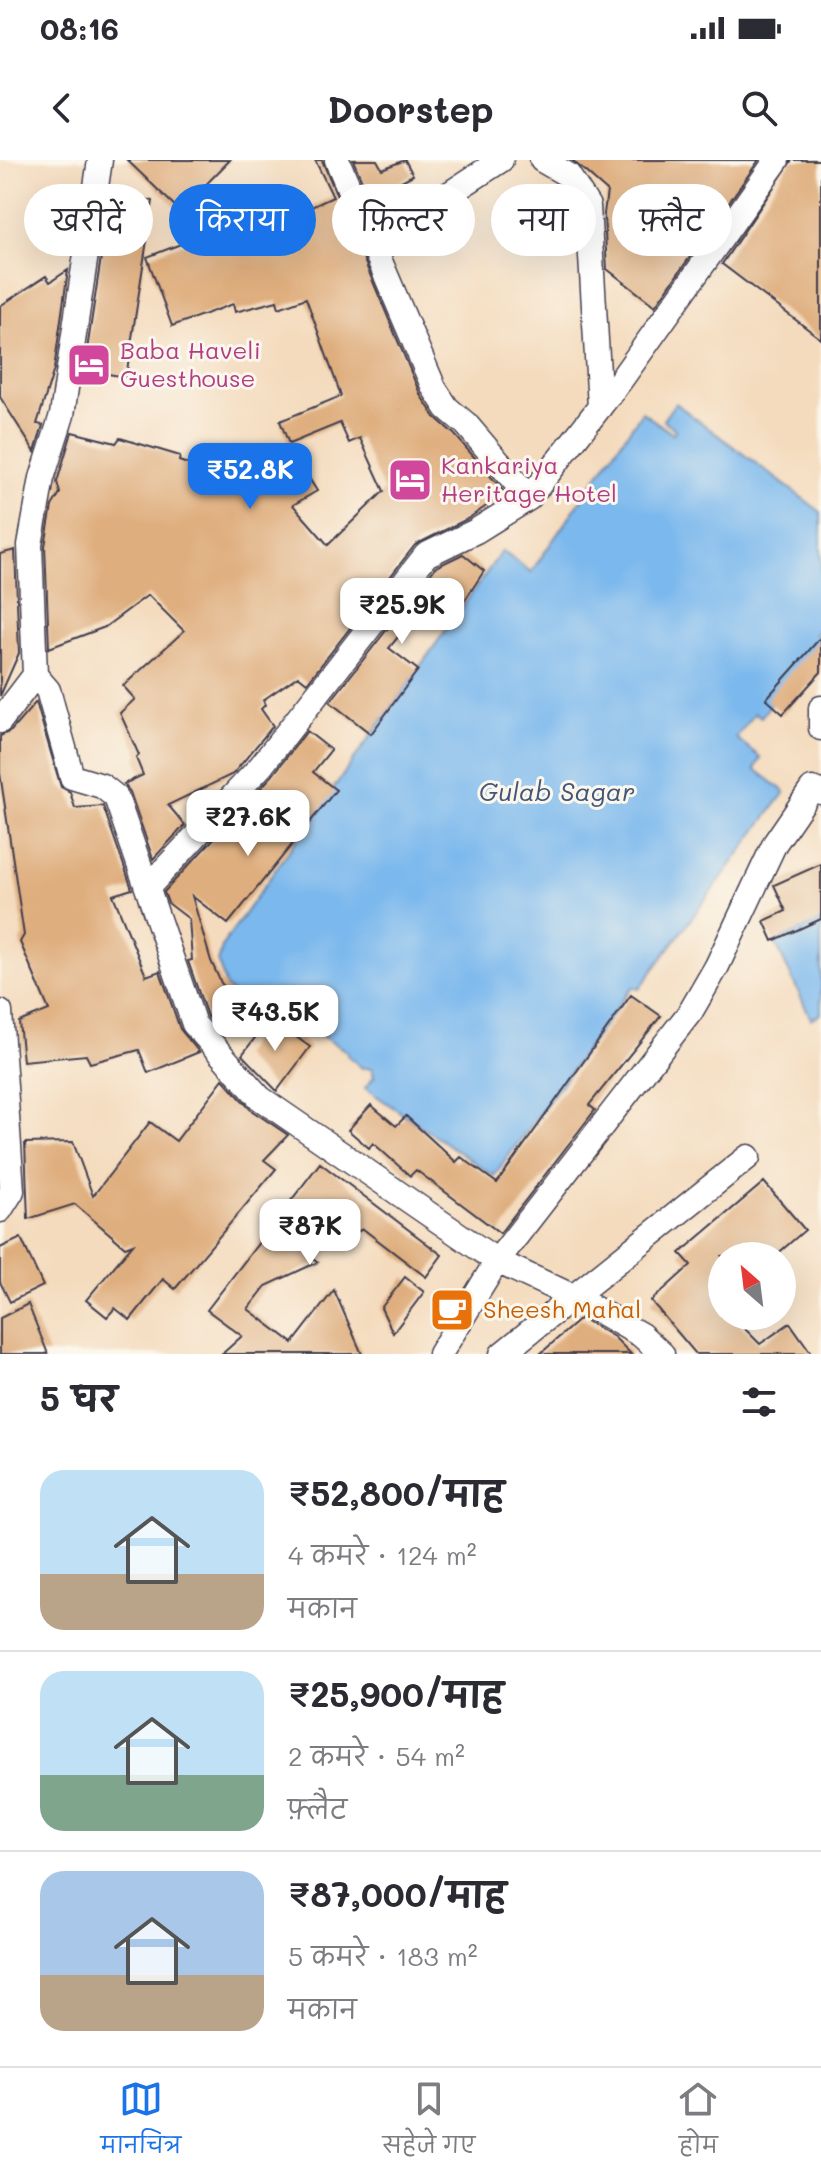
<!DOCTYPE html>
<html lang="hi">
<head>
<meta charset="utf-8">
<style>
	body { margin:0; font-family:Mali,"Playpen Sans Deva",sans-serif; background:#f2f2f3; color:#2b2b33; height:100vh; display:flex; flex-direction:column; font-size:30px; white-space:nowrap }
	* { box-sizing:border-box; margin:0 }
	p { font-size:26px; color:#7c7c81 }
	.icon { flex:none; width:44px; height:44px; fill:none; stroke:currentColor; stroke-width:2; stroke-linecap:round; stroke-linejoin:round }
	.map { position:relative; height:1194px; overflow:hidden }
	.side { display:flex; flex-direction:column; background:#fff; flex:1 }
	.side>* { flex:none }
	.hud { position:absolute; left:24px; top:24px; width:774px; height:72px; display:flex; gap:16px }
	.needle { width:52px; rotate:332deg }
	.controls { position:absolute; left:708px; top:1082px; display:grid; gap:16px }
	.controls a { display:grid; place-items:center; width:88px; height:88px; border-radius:50%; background:#fff; box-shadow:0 8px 32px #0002; font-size:40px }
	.price { position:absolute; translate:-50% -68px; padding:0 18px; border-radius:16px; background:#fff; color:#222; font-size:26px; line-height:52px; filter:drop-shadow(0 2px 4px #0008) }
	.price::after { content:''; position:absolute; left:50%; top:48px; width:24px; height:18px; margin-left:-12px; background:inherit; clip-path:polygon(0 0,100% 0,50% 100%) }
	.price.selected { background:#1a73e8; color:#fff }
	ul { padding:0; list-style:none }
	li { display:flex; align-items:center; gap:24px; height:200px; padding:0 40px }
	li+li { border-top:2px solid #e1e1e2 }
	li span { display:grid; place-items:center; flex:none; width:224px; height:160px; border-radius:24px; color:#555 }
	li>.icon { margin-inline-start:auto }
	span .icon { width:96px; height:96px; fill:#fffc; stroke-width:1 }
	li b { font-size:34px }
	h2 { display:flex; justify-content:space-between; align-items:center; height:96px; padding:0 40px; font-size:34px }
	.tag { padding:0 28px; border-radius:36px; background:#fff; box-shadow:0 8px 32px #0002; font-size:28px; line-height:72px }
	.tag.selected { background:#1a73e8; color:#fff }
	.status { display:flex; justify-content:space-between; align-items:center; height:56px; padding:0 40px; background:#fff; direction:ltr }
	.status svg { height:22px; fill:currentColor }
	header { display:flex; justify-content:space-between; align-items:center; height:104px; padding:0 40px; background:#fff; font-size:36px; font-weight:700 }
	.menu { display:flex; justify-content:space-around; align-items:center; height:112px; border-top:2px solid #e1e1e2; background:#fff; font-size:22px; color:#7c7c81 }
	.menu a { display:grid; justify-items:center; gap:4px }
	.menu .selected { color:#1a73e8 }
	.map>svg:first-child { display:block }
	.water { fill:#7ab8ed; stroke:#4e6d94; stroke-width:2 }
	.building { fill:#dfae7e }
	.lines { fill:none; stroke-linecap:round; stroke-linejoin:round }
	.minor-casing { stroke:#423e4f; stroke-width:27 }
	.minor { stroke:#fff; stroke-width:24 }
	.labels { text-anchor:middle; stroke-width:6; stroke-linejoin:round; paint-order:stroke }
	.hotel-label { font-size:24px; fill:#b23c85; stroke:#fbf7ec; text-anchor:start }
	.food-label { font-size:24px; fill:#c56008; stroke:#fbf7ec; text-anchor:start }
	.water-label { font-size:26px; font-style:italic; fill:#415679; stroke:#fbf7ec }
</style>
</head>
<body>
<div class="status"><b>08:16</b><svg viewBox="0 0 49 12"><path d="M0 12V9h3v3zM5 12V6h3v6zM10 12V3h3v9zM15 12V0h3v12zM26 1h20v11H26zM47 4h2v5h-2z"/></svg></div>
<header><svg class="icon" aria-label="back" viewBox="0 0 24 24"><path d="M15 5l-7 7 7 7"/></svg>Doorstep<svg class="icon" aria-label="search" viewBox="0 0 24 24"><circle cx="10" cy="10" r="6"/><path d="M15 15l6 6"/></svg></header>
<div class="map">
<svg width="821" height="1194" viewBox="0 0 821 1194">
	<rect width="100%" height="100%" fill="#fbf7ec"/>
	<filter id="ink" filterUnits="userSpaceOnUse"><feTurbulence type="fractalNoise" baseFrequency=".0125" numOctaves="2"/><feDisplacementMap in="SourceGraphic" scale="16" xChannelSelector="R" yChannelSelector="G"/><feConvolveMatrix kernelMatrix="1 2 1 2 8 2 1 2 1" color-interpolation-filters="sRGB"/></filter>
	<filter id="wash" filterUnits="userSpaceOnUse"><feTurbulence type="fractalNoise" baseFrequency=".006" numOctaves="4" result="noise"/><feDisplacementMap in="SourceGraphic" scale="32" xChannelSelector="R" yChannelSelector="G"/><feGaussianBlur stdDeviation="1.8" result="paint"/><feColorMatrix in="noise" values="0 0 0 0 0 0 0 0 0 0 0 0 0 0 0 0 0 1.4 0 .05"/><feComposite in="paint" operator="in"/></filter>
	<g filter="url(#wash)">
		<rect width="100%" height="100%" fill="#f4dbbe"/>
		<!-- water -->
		<path class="water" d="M675 243 821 352V466L815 474 821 479 761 557 755 553 736 578 761 598 755 609 785 632 639 829 632 827 494 1016 365 928 374 917 372 908H362L347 895 348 892 320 875 317 867 309 866 301 878 226 828 218 802 223 784 502 391 531 412 642 252 673 274 675 269 663 260Z
			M821 761V854L811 859 775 782Z"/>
		<g id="blocks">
			<!-- building -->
			<path class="building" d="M127 0H230L180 51Z
				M315 0H322L421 236 435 257 455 275 505 333 469 358 415 385 307 523 298 516 263 540 265 545 261 549 273 566 233 614 168 645 185 665 153 699 130 632 124 624 143 615 136 598 139 595 120 553 135 539 123 526 184 471 148 435 105 467 49 488 45 386 52 346 60 333 57 322 72 272 116 283 120 278 180 296 179 301 234 320 266 319 273 298 302 307 317 331 293 345 328 385 384 331 360 278 349 283 340 263 289 284 280 261 341 236 306 138 279 148 277 141 235 152 233 144 172 166 147 97 204 75 184 55 239 33 253 67 288 54 290 57 333 37Z
				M353 0H377L382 9 405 0 413 15 386 29 392 40 373 47Z
				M572 0H759L655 146 607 109 604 54 607 31Z
				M792 0H821V179L722 104Z
				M111 31 153 41 126 217 84 210Z
				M68 110 54 209 37 264 43 265 35 292 0 237V146L46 116 50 122Z
				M15 390 19 493 0 536V394Z
				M463 394 484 411 452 460 428 440 389 488 418 510 371 574 330 542 436 407Z
				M821 477V512L783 554 766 539Z
				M36 542 61 627 70 632 75 648 103 646 132 729 113 735 146 816 160 811 180 869 199 892 148 913 139 890 90 903 86 895 23 901 19 862 49 850 20 782 24 775 0 613V576L11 571Z
				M307 571 331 590 313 612 336 630 228 764 192 736 211 801 221 823 236 839 217 867 207 856 188 801 192 800 189 759 168 743 164 732 272 616Z
				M821 704V759L773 781 764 761 786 751 774 725Z
				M631 835 661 856 589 945 595 950 500 1073 416 1010 410 1016 373 983 369 988 348 970 371 945 396 966 406 956 456 1002 461 997 497 1023Z
				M270 858 310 887 277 931 242 895Z
				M223 919 251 950 288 975 264 1000 276 1009 175 1129 163 1119 130 1160 115 1148 107 1157 86 1140 133 1084 125 1087 75 1044 28 1059 25 983 73 982 93 1036 150 962 176 981Z
				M320 1003 442 1095 426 1117 363 1069 350 1075 342 1057 307 1072 316 1091 308 1094 318 1102 266 1126 248 1149 293 1183 334 1130 362 1194H222L242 1176 207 1150Z
				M764 1022 805 1070 775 1096H722V1156H732L760 1184 790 1163 812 1194H696L651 1141 691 1105 680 1093Z
				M21 1078 43 1126 10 1142 0 1122V1088Z
				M405 1117 424 1132 393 1173 381 1148Z
				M28 1144 48 1194H0V1158Z
				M581 1158 614 1177 631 1194H540Z"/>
		</g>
	</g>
	<g filter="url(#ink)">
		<use href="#blocks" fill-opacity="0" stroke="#423e4f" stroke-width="2"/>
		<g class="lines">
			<!-- minor casing -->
			<g class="minor-casing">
				<path id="minor" d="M337 0 434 228 447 248 466 264 529 338
					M542 0 568 15 588 46 600 247
					M365 66 449 34 501 0
					M35 515 48 530 72 617 102 626 116 637 194 864 260 938 497 1101 576 1138 641 1175 662 1194
					M821 548V568
					M0 561 35 515 30 385 42 318 62 255 100 0
					M149 726 261 606 426 395 476 371 529 338 620 221 777 0
					M0 852 12 1031 0 1050
					M440 1194 497 1101 691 851 717 806 775 683 812 629 821 632
					M502 1194 748 997"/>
			</g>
			<!-- minor -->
			<use href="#minor" class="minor"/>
		</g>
	</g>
	<!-- icons -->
	<defs>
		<g id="hotel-square" transform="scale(2.3)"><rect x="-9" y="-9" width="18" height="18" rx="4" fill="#d1479c" stroke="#fbf7ec"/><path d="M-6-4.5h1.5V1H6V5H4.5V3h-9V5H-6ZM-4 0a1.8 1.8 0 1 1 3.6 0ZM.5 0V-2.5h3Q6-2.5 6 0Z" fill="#fff"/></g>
		<g id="cafe-square" transform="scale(2.3)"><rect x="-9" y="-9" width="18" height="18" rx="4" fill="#e8710a" stroke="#fbf7ec"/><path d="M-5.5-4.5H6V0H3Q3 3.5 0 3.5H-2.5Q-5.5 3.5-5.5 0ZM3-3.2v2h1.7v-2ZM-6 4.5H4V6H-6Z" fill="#fff"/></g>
	</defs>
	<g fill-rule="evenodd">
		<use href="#hotel-square" x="89" y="205"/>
		<use href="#hotel-square" x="410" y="320"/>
		<use href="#cafe-square" x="452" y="1150"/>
	</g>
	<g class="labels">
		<!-- hotel labels -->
		<g class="hotel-label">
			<text x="120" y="199">Baba Haveli<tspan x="120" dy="28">Guesthouse</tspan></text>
			<text x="441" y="314">Kankariya<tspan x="441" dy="28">Heritage Hotel</tspan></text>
		</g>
		<!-- food labels -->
		<g class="food-label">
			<text x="483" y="1158">Sheesh Mahal</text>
		</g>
		<!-- water labels -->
		<g class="water-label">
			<text x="557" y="641">Gulab Sagar</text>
		</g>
	</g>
</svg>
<div class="controls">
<a><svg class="needle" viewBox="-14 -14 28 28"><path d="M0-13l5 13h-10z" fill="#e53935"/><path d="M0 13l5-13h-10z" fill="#7c7c81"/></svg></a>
</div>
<b class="price selected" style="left:250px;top:351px">₹52.8K</b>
<b class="price" style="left:402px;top:486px">₹25.9K</b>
<b class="price" style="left:248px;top:698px">₹27.6K</b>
<b class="price" style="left:275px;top:893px">₹43.5K</b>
<b class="price" style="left:310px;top:1107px">₹87K</b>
<div class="hud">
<a class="tag">खरीदें</a>
<a class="tag selected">किराया</a>
<a class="tag">फ़िल्टर</a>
<a class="tag">नया</a>
<a class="tag">फ़्लैट</a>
</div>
</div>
<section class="side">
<h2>5 घर<svg class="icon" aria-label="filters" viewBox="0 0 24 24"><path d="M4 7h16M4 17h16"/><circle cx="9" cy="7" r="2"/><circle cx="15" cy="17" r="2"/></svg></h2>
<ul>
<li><span style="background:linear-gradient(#bfe0f5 65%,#b9a48a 0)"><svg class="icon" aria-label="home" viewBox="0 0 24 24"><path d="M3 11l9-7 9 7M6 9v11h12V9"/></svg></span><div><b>₹52,800/माह</b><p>4 कमरे · 124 m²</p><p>मकान</p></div></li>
<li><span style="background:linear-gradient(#bfe0f5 65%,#7fa58c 0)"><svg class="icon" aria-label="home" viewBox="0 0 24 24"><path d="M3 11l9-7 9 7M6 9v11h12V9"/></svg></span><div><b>₹25,900/माह</b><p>2 कमरे · 54 m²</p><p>फ़्लैट</p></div></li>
<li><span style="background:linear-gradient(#a9c7e8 65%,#b9a48a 0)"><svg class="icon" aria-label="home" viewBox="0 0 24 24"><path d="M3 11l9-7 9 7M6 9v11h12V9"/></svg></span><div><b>₹87,000/माह</b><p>5 कमरे · 183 m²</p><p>मकान</p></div></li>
</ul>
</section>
<nav class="menu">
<a class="selected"><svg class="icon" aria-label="map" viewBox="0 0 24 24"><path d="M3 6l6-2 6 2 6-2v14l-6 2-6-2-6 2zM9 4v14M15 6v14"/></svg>मानचित्र</a>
<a><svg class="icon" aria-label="saved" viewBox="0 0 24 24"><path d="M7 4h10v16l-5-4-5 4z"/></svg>सहेजे गए</a>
<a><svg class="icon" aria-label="home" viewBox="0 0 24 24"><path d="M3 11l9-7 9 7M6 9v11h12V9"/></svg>होम</a>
</nav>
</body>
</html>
